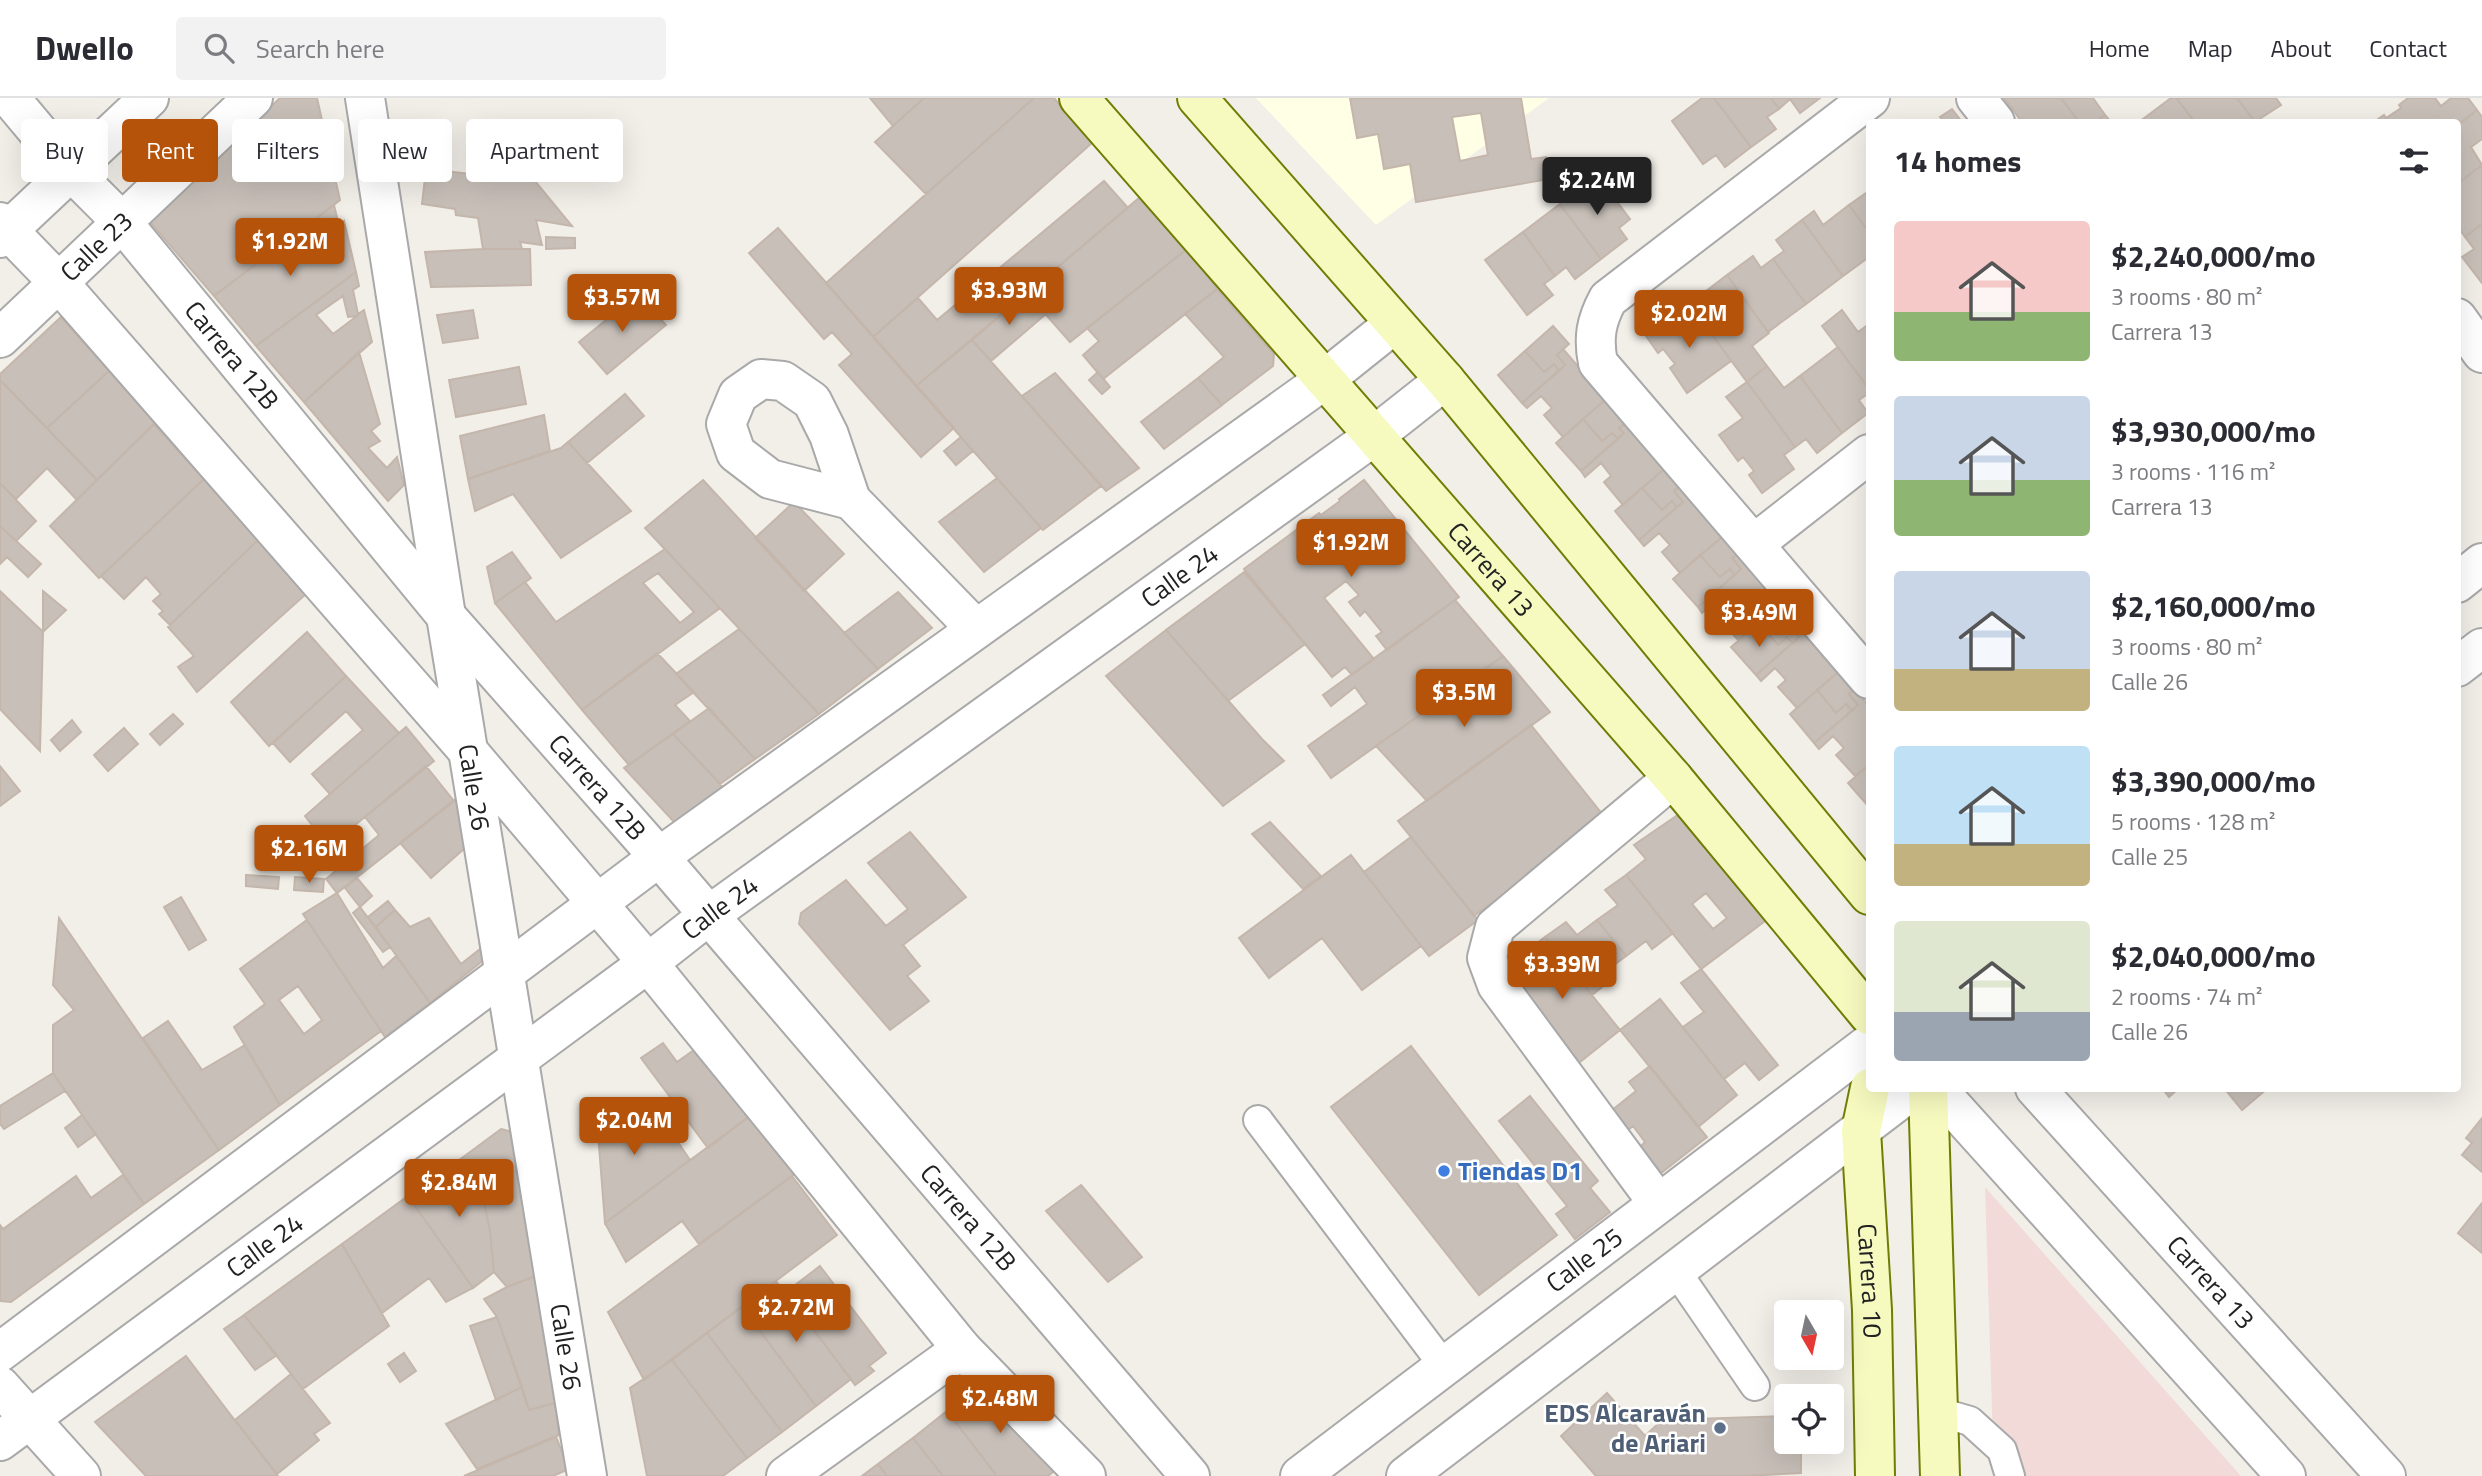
<!DOCTYPE html>
<html lang="en">
<head>
<meta charset="utf-8">
<style>
	body { margin:0; font-family:"Titillium Web",sans-serif; background:#f2f2f3; color:#2b2b33; height:100vh; display:flex; flex-direction:column; font-size:26px; white-space:nowrap }
	* { box-sizing:border-box; margin:0 }
	p { font-size:23px; color:#7c7c81 }
	.icon { flex:none; width:38px; height:38px; fill:none; stroke:currentColor; stroke-width:2; stroke-linecap:round; stroke-linejoin:round }
	.map { position:relative; flex:1; overflow:hidden }
	.details { position:absolute; left:1866px; top:21px; width:595px; height:973px; display:flex; flex-direction:column; background:#fff; border-radius:7px; box-shadow:0 7px 28px #0002 }
	.details>* { flex:none }
	.banner { position:absolute; left:21px; top:21px; width:665px; height:63px; display:flex; gap:14px }
	.needle { width:46px; rotate:171deg }
	.controls { position:absolute; left:1774px; top:1202px; display:grid; gap:14px }
	.controls a { display:grid; place-items:center; width:70px; height:70px; border-radius:7px; background:#fff; box-shadow:0 7px 28px #0002; font-size:35px }
	.price { position:absolute; translate:-50% -60px; padding:0 16px; border-radius:7px; background:#b45309; color:#fff; font-size:23px; line-height:46px; filter:drop-shadow(0 2px 4px #0008) }
	.price::after { content:''; position:absolute; left:50%; top:42px; width:21px; height:16px; margin-left:-10px; background:inherit; clip-path:polygon(0 0,100% 0,50% 100%) }
	.price.active { background:#222; color:#fff }
	ul { padding:0; list-style:none }
	li { display:flex; align-items:center; gap:21px; height:175px; padding:0 28px }
	li span { display:grid; place-items:center; flex:none; width:196px; height:140px; border-radius:7px; color:#555 }
	li>.icon { margin-inline-start:auto }
	span .icon { width:84px; height:84px; fill:#fffc; stroke-width:1 }
	li b { font-size:30px }
	h2 { display:flex; justify-content:space-between; align-items:center; height:84px; padding:0 28px; font-size:30px }
	.chip { padding:0 24px; border-radius:7px; background:#fff; box-shadow:0 7px 28px #0002; font-size:24px; line-height:63px }
	.chip.active { background:#b45309; color:#fff }
	header { display:flex; align-items:center; gap:42px; box-sizing:border-box; height:98px; padding:0 35px; background:#fff; border-bottom:2px solid #e1e1e2 }
	header strong { font-size:33px }
	nav { display:flex; gap:38px; margin-inline-start:auto; font-size:24px }
	.search { width:490px; height:63px; background:#f2f2f3; display:flex; align-items:center; gap:18px; box-sizing:border-box; padding:0 24px; border-radius:7px; color:#7c7c81; font-size:26px }
	.map>svg:first-child { display:block }
	.commercial { fill:#f2dad9 }
	.education { fill:#ffffe5 }
	.building { fill:#c7bfb8; stroke:#c4b6ab; stroke-width:2; fill-rule:evenodd }
	.lines { fill:none; stroke-linecap:round; stroke-linejoin:round }
	.lane-casing { stroke:#a9a9a9; stroke-width:32 }
	.street-casing { stroke:#a9a9a9; stroke-width:42 }
	.secondary-casing { stroke:#707d05; stroke-width:42 }
	.lane { stroke:#fff; stroke-width:28 }
	.street { stroke:#fff; stroke-width:38 }
	.secondary { stroke:#f7fabf; stroke-width:38 }
	.shop-dot { fill:#3f7fe0; stroke:#fff; stroke-width:2.5 }
	.service-dot { fill:#5c6f8a; stroke:#fff; stroke-width:2.5 }
	.labels { text-anchor:middle; stroke-width:5; stroke-linejoin:round; paint-order:stroke }
	.street-label { font-size:26px; fill:#222; stroke:#fff }
	.shop-label { font-size:26px; font-weight:bold; fill:#366cbe; stroke:#fff; text-anchor:start }
	.service-label { font-size:26px; font-weight:bold; fill:#4e5e75; stroke:#fff; text-anchor:end }
</style>
</head>
<body>
<header>
<strong>Dwello</strong>
<div class="search"><svg class="icon" aria-label="search" viewBox="0 0 24 24"><circle cx="10" cy="10" r="6"/><path d="M15 15l6 6"/></svg>Search here</div>
<nav><a>Home</a><a>Map</a><a>About</a><a>Contact</a></nav>
</header>
<div class="map">
<svg width="2482" height="1378" viewBox="0 0 2482 1378">
	<rect width="100%" height="100%" fill="#f2efe9"/>
	<!-- commercial -->
	<path class="commercial" d="M1985 1089 2241 1378H1994Z"/>
	<!-- education -->
	<path class="education" d="M1256 0H1549L1376 127Z"/>
	<!-- building -->
	<path class="building" d="M280 0H317L340 102 214 198 150 124Z
		M870 0H924L893 28Z
		M924 0H1034L926 96 875 44Z
		M1034 0H1054L1092 45 873 239 826 185Z
		M1350 0H1521L1531 61 1546 59 1549 81 1416 104 1410 66 1384 71 1378 36 1357 40ZM1481 15 1488 57 1460 63 1452 19Z
		M1702 0H1714L1751 49 1725 69 1716 57 1703 66 1672 23Z
		M1714 0H1771L1779 11 1767 19 1776 31 1751 49Z
		M1771 0H1820L1800 15 1790 1 1779 11Z
		M2004 0H2061L2079 24H2022Z
		M2061 0H2093L2105 17 2095 24H2079Z
		M2171 0H2176L2195 24H2139Z
		M2176 0H2237L2255 24H2195Z
		M2237 0H2276L2281 7 2255 24Z
		M2408 0H2435L2441 8 2451 0H2468L2477 12 2457 28V24H2374L2384 17 2386 20 2401 10 2399 7Z
		M1952 11 1962 24H1944L1940 19Z
		M2477 12 2482 19V41L2471 49 2482 67 2457 86V28Z
		M2105 17 2111 24H2095Z
		M2482 67V126L2465 139 2457 127V86Z
		M426 71 535 83 572 128 536 122 542 147 520 144 522 151H483L478 120 456 117 455 111 422 106Z
		M1598 78 1630 121 1619 130 1627 141 1601 161 1560 106Z
		M1104 83 1128 110 916 288 873 239 918 200 937 222Z
		M1869 93V134L1849 107Z
		M1139 100 1187 151 1070 244 1027 195Z
		M1560 106 1601 161 1575 181 1566 169 1555 178 1523 134Z
		M334 107 339 128 344 123 356 174 256 248 214 198Z
		M1849 107 1869 134V159L1843 178 1802 122 1814 113 1823 127Z
		M1802 122 1843 178 1806 206 1773 161 1784 153 1776 142Z
		M2482 126V185L2462 159 2474 151 2465 139Z
		M778 130 954 330 921 359 839 267 852 256 832 234 824 241 749 155Z
		M1523 134 1555 178 1544 186 1553 197 1527 217 1485 162Z
		M546 139 575 140V150L546 151Z
		M483 151H530L531 187 431 189 425 154Z
		M1187 151 1217 191 1103 281 1083 257 1099 243 1087 230Z
		M1753 158 1761 170 1773 161 1806 206 1768 234 1727 177Z
		M356 174 359 188 353 192 358 216 364 212 372 244 304 304 256 248ZM343 198 348 219 357 218 333 236 316 217Z
		M1727 177 1769 235 1752 248 1767 268 1747 284 1699 219 1711 210 1701 197Z
		M1217 191 1274 256 1273 268 1222 307 1198 280 1224 259 1185 216Z
		M1027 195 1046 216 991 263 972 242Z
		M638 196 666 227 607 276 579 244Z
		M473 212 478 240 443 245 437 217Z
		M1842 212 1858 234 1869 226V291L1822 228Z
		M1678 214 1687 228 1699 219 1731 263 1687 295 1670 270 1675 266 1663 251 1658 255 1646 238Z
		M61 219 109 273 47 330 0 282V276Z
		M1553 228 1569 246 1557 257 1565 267 1559 273 1554 266 1544 274 1525 253Z
		M972 242 1101 388 1043 432 916 288Z
		M1838 249 1869 291V295L1859 302 1868 315 1842 335 1800 278Z
		M1563 251 1606 301 1563 339 1544 317 1552 310 1541 298 1527 310 1522 305 1565 267 1557 257Z
		M1525 253 1544 274 1554 266 1559 273 1522 305 1498 277Z
		M359 254 380 326 371 333 380 343 368 350 387 370 397 359 404 387 388 403 304 304Z
		M1767 268 1784 290 1800 278 1842 335 1817 355 1806 341 1795 349 1747 284Z
		M519 269 526 306 456 319 449 282Z
		M109 273 155 325 97 382 47 330Z
		M1098 274 1110 289 1102 296 1089 282Z
		M1055 275 1139 370 1106 393 1022 298Z
		M1198 280 1222 307 1164 351 1141 324Z
		M0 282 97 382 77 402 47 370 16 401 0 385Z
		M1747 284 1795 349 1784 357 1794 371 1762 395 1749 377 1754 373 1743 359 1738 363 1719 337 1743 320 1726 299Z
		M625 296 644 318 587 365 568 344Z
		M1606 301 1632 320 1619 330 1624 335 1618 341 1612 335 1602 343 1583 321Z
		M544 317 550 353 468 381 460 338Z
		M1583 321 1602 343 1612 335 1618 341 1581 373 1556 345Z
		M1626 325 1671 365 1623 407 1604 384 1611 378 1601 365 1585 379 1581 373 1624 335 1619 330Z
		M154 326 204 381 99 480 50 428Z
		M961 339 973 353 956 367 944 353Z
		M568 344 631 413 561 460 513 396 475 413 468 381 561 350Z
		M1671 365 1686 383 1674 393 1683 404 1677 409 1672 403 1662 412 1642 390Z
		M997 380 1041 430 984 474 939 424Z
		M204 381 258 442 170 527 159 516 163 513 153 503 161 496 146 479 124 501 101 478Z
		M703 382 878 571 819 616 645 430Z
		M1364 382 1459 499 1387 552 1376 538 1382 534 1365 513 1360 518 1349 504 1359 497 1346 483 1324 500 1374 561 1352 577 1345 569 1332 579 1244 471 1319 415 1321 417 1340 403 1339 401Z
		M0 385 36 423 16 443 0 428Z
		M1680 388 1729 433 1680 475 1662 454 1670 447 1659 435 1644 448 1639 442 1683 404 1674 393Z
		M1642 390 1662 412 1672 403 1677 409 1639 442 1615 413Z
		M794 404 844 456 804 493 755 440Z
		M0 428 41 466 28 479 7 459 0 466Z
		M1729 433 1744 451 1732 460 1741 471 1735 477 1730 471 1720 479 1700 457Z
		M258 442 306 496 197 594 178 569 194 558 168 529Z
		M665 451 720 510 582 612 495 505 525 484 556 524ZM658 475 694 514 680 525 643 485Z
		M512 454 531 480 495 505 487 469Z
		M1738 455 1787 501 1738 542 1720 521 1728 515 1717 502 1702 515 1698 509 1741 471 1732 460Z
		M1700 457 1720 479 1730 471 1735 477 1698 509 1673 481Z
		M1244 474 1305 546 1228 603 1166 532Z
		M0 493 43 534 40 653 0 611Z
		M43 493 66 512 43 534Z
		M898 494 932 530 878 571 844 535Z
		M1787 501 1802 518 1790 528 1799 539 1793 545 1787 539 1778 547 1759 525Z
		M1455 502 1503 558 1331 680 1308 648 1367 606 1355 589 1331 608 1323 597Z
		M1796 523 1845 568 1797 610 1778 589 1786 582 1775 570 1761 583 1756 577 1799 539 1790 528Z
		M1759 525 1778 547 1787 539 1793 545 1756 577 1731 549Z
		M739 531 819 616 755 661 676 576Z
		M1166 532 1262 641 1284 663 1223 708 1106 578Z
		M307 534 346 578 269 648 231 604Z
		M657 555 694 594 675 607 690 623 629 667 582 612Z
		M1503 558 1550 614 1427 703 1376 648Z
		M1845 568 1860 586 1849 596 1858 607 1852 613 1846 606 1836 615 1817 592Z
		M346 578 399 635 330 696 312 676 363 632 346 613 290 664 273 645Z
		M1854 591 1869 608V667L1855 678 1836 657 1844 650 1833 638 1819 651 1814 645 1858 607 1849 596Z
		M1817 592 1836 615 1846 606 1852 613 1814 645 1790 616Z
		M709 610 755 661 720 686 673 636Z
		M173 616 183 626 160 647 150 636Z
		M72 622 81 634 60 653 51 642Z
		M1531 627 1607 722 1474 818 1398 723Z
		M406 629 434 663 329 748 305 718Z
		M124 630 138 646 108 673 94 657Z
		M673 636 724 690 675 725 624 670Z
		M1869 667V709L1848 685Z
		M0 668 20 693 0 708Z
		M426 668 454 703 337 795 326 781 379 737 365 719Z
		M458 699 466 749 431 780 400 745Z
		M1679 716 1765 823 1701 871 1626 777 1646 761 1634 747ZM1706 795 1727 820 1713 831 1692 806Z
		M1270 724 1321 778 1303 791 1252 736Z
		M348 733 354 740 339 753 334 745Z
		M910 734 966 799 903 847 920 868 907 878 929 903 890 932 799 826 801 815 846 782 886 828 908 811 868 765Z
		M1411 739 1478 822 1429 858 1364 774Z
		M1351 757 1421 848 1362 892 1322 840 1269 880 1239 840Z
		M246 777 279 779 278 791 246 788Z
		M1626 777 1673 835 1652 851 1646 843 1626 858 1597 822 1618 807 1605 792Z
		M295 779 324 781 323 794 294 792Z
		M357 780 372 798 360 809 345 790Z
		M337 795 383 870 396 858 430 905 385 939 303 816Z
		M181 799 206 842 189 852 164 809Z
		M388 803 395 812 376 829 368 819Z
		M360 809 390 849 383 854 353 815Z
		M395 812 410 829 429 820 461 866 480 851 486 860 430 905 376 829Z
		M59 820 219 1052 144 1106 53 975V927L74 912 53 887Z
		M307 822 381 933 280 1007 234 929 265 906 240 871ZM298 888 322 922 304 936 279 902Z
		M1597 822 1626 858 1606 873 1612 881 1592 897 1545 839 1566 824 1577 837Z
		M1545 839 1620 932 1575 968 1505 870Z
		M1701 871 1778 967 1759 982 1745 965 1724 981 1683 929 1704 914 1681 885Z
		M1660 901 1737 997 1698 1029 1620 932Z
		M168 923 202 972 245 947 280 1007 219 1052 143 940Z
		M663 945 677 964 704 945 755 1014 708 1050 641 960Z
		M1411 948 1557 1137 1479 1197 1331 1009Z
		M1650 968 1707 1039 1661 1075 1640 1049 1645 1044 1633 1028 1627 1033 1611 1013 1636 993 1629 984Z
		M53 975 65 993 4 1031 0 1026V1008Z
		M2162 990H2179L2169 999Z
		M2224 990H2268L2242 1012Z
		M1530 998 1598 1083 1590 1090 1610 1114 1575 1141 1556 1116 1567 1108 1499 1023Z
		M620 1007 621 1033 657 1013 690 1062 605 1125 596 1009Z
		M755 1014 803 1070 699 1146 682 1123 626 1164 605 1125Z
		M82 1017 96 1036 78 1049 65 1030Z
		M2482 1020V1074L2462 1057 2472 1045 2466 1040Z
		M501 1031 516 1035 538 1177 507 1189 494 1174 490 1133 480 1085 462 1060Z
		M462 1060 480 1085 490 1133 494 1174 473 1190 408 1098Z
		M123 1077 144 1106 11 1204 0 1203V1127L3 1131 76 1078 91 1100Z
		M792 1078 837 1137 644 1282 608 1214Z
		M1081 1087 1142 1159 1108 1184 1046 1113Z
		M408 1098 473 1190 446 1204 429 1180 382 1215 342 1146Z
		M2482 1105V1155L2458 1135Z
		M342 1146 389 1228 303 1291 244 1217Z
		M820 1168 886 1255 869 1268 874 1273 855 1287 786 1194Z
		M538 1177 555 1305 529 1312 497 1219 484 1201 507 1189Z
		M776 1183 851 1281 816 1308 742 1209Z
		M742 1209 816 1308 782 1334 707 1235Z
		M244 1217 277 1257 255 1272 224 1231Z
		M497 1219 522 1289 496 1302 470 1228Z
		M707 1235 782 1334 747 1360 672 1262Z
		M404 1255 416 1273 400 1284 388 1266Z
		M186 1258 230 1316 278 1378H146L95 1324Z
		M672 1262 747 1360 723 1378H647L630 1290Z
		M291 1276 330 1325 314 1336 319 1342 277 1376 235 1322Z
		M988 1282 1058 1370 1048 1378H997L947 1313Z
		M522 1289 529 1312 555 1305 559 1337 477 1371 446 1326Z
		M1607 1295 1645 1338 1662 1322 1787 1318V1344H1801V1375L1745 1378H1596L1561 1338Z
		M947 1313 997 1378H943L913 1340Z
		M556 1339 569 1371 553 1378H464Z
		M913 1340 943 1378H887L878 1366Z
		M878 1366 887 1378H862Z"/>
	<g class="lines">
		<!-- lane casing -->
		<g class="lane-casing">
			<path id="lane" d="M1258 1022 1444 1268
				M1676 1173 1755 1288
				M1939 1314 1970 1323 2002 1352 2010 1378"/>
		</g>
		<!-- street casing -->
		<g class="street-casing">
			<g id="street">
				<path id="s1" d="M10 0 71 73 122 124 446 518 659 759 1190 1378"/>
				<path id="s2" d="M365 0 446 518 587 1378"/>
				<path d="M1976 0 1995 24"/>
				<path d="M0 124 59 185 468 653 648 865 962 1251 1086 1378"/>
				<path d="M0 140 149 0"/>
				<path d="M2457 220 2482 255"/>
				<path id="s3" d="M0 240 253 0"/>
				<path d="M851 402 770 381 736 355 726 326 738 297 761 281 783 283 812 303 829 337 851 402 976 531"/>
				<path d="M1754 446 1869 356"/>
				<path d="M2457 485 2482 465"/>
				<path d="M2457 569 2482 550"/>
				<path d="M1869 581 1598 265C1593 240 1596 223 1608 201L1870 0"/>
				<path d="M1936 990 2286 1378"/>
				<path id="s4" d="M2035 990 2386 1378"/>
				<path d="M1658 1105 1497 887 1487 860 1495 829 1673 680"/>
				<path d="M0 1254 659 759 1324 282 1394 226"/>
				<path d="M0 1288 81 1378"/>
				<path id="s5" d="M0 1343 648 865 709 817 1374 338 1445 282"/>
				<path d="M786 1378 962 1251"/>
				<path id="s6" d="M1300 1378 1869 946"/>
				<path d="M1406 1378 1915 990"/>
			</g>
		</g>
		<!-- secondary casing -->
		<g class="secondary-casing">
			<g id="secondary">
				<path id="s7" d="M1079 0 1673 680 1869 917"/>
				<path d="M1197 0 1445 282 1869 797"/>
				<path id="s8" d="M1870 990 1861 1033 1872 1212 1875 1378"/>
				<path d="M1928 990 1940 1378"/>
			</g>
		</g>
		<!-- lane -->
		<use href="#lane" class="lane"/>
		<!-- street -->
		<use href="#street" class="street"/>
		<!-- secondary -->
		<use href="#secondary" class="secondary"/>
	</g>
	<!-- markers -->
	<circle class="shop-dot" cx="1444" cy="1073" r="7"/>
	<circle class="service-dot" cx="1720" cy="1330" r="7"/>
	<g class="labels">
		<!-- street labels -->
		<g class="street-label">
			<text dy="9" stroke="none"><textPath href="#s3" startOffset="133">Calle 23</textPath></text>
			<text dy="9" stroke="none"><textPath href="#s1" startOffset="340">Carrera 12B</textPath></text>
			<text dy="9" stroke="none"><textPath href="#s7" startOffset="626">Carrera 13</textPath></text>
			<text dy="9" stroke="none"><textPath href="#s5" startOffset="1463">Calle 24</textPath></text>
			<text dy="9" stroke="none"><textPath href="#s2" startOffset="698">Calle 26</textPath></text>
			<text dy="9" stroke="none"><textPath href="#s1" startOffset="906">Carrera 12B</textPath></text>
			<text dy="9" stroke="none"><textPath href="#s5" startOffset="896">Calle 24</textPath></text>
			<text dy="9" stroke="none"><textPath href="#s1" startOffset="1474">Carrera 12B</textPath></text>
			<text dy="9" stroke="none"><textPath href="#s5" startOffset="329">Calle 24</textPath></text>
			<text dy="9" stroke="none"><textPath href="#s6" startOffset="357">Calle 25</textPath></text>
			<text dy="9" stroke="none"><textPath href="#s8" startOffset="194">Carrera 10</textPath></text>
			<text dy="9" stroke="none"><textPath href="#s4" startOffset="262">Carrera 13</textPath></text>
			<text dy="9" stroke="none"><textPath href="#s2" startOffset="1265">Calle 26</textPath></text>
		</g>
		<!-- shop labels -->
		<g class="shop-label">
			<text x="1458" y="1082">Tiendas D1</text>
		</g>
		<!-- service labels -->
		<g class="service-label">
			<text x="1706" y="1324">EDS Alcaraván<tspan x="1706" dy="30">de Ariari</tspan></text>
		</g>
	</g>
</svg>
<div class="controls">
<a><svg class="needle" viewBox="-14 -14 28 28"><path d="M0-13l5 13h-10z" fill="#e53935"/><path d="M0 13l5-13h-10z" fill="#7c7c81"/></svg></a>
<a><svg class="icon" aria-label="locate" viewBox="0 0 24 24"><circle cx="12" cy="12" r="6"/><path d="M12 2v4M12 18v4M2 12h4M18 12h4"/></svg></a>
</div>
<b class="price active" style="left:1597px;top:119px">$2.24M</b>
<b class="price" style="left:290px;top:180px">$1.92M</b>
<b class="price" style="left:1009px;top:229px">$3.93M</b>
<b class="price" style="left:622px;top:236px">$3.57M</b>
<b class="price" style="left:1689px;top:252px">$2.02M</b>
<b class="price" style="left:1351px;top:481px">$1.92M</b>
<b class="price" style="left:1759px;top:551px">$3.49M</b>
<b class="price" style="left:1464px;top:631px">$3.5M</b>
<b class="price" style="left:309px;top:787px">$2.16M</b>
<b class="price" style="left:1562px;top:903px">$3.39M</b>
<b class="price" style="left:634px;top:1059px">$2.04M</b>
<b class="price" style="left:459px;top:1121px">$2.84M</b>
<b class="price" style="left:796px;top:1246px">$2.72M</b>
<b class="price" style="left:1000px;top:1337px">$2.48M</b>
<div class="banner">
<a class="chip">Buy</a>
<a class="chip active">Rent</a>
<a class="chip">Filters</a>
<a class="chip">New</a>
<a class="chip">Apartment</a>
</div>
<section class="details">
<h2>14 homes<svg class="icon" aria-label="filters" viewBox="0 0 24 24"><path d="M4 7h16M4 17h16"/><circle cx="9" cy="7" r="2"/><circle cx="15" cy="17" r="2"/></svg></h2>
<ul>
<li><span style="background:linear-gradient(#f6c9c9 65%,#8fb573 0)"><svg class="icon" aria-label="home" viewBox="0 0 24 24"><path d="M3 11l9-7 9 7M6 9v11h12V9"/></svg></span><div><b>$2,240,000/mo</b><p>3 rooms · 80 m²</p><p>Carrera 13</p></div></li>
<li><span style="background:linear-gradient(#c9d6e8 60%,#8fb573 0)"><svg class="icon" aria-label="home" viewBox="0 0 24 24"><path d="M3 11l9-7 9 7M6 9v11h12V9"/></svg></span><div><b>$3,930,000/mo</b><p>3 rooms · 116 m²</p><p>Carrera 13</p></div></li>
<li><span style="background:linear-gradient(#c9d6e8 70%,#c2b280 0)"><svg class="icon" aria-label="home" viewBox="0 0 24 24"><path d="M3 11l9-7 9 7M6 9v11h12V9"/></svg></span><div><b>$2,160,000/mo</b><p>3 rooms · 80 m²</p><p>Calle 26</p></div></li>
<li><span style="background:linear-gradient(#bfe0f5 70%,#c2b280 0)"><svg class="icon" aria-label="home" viewBox="0 0 24 24"><path d="M3 11l9-7 9 7M6 9v11h12V9"/></svg></span><div><b>$3,390,000/mo</b><p>5 rooms · 128 m²</p><p>Calle 25</p></div></li>
<li><span style="background:linear-gradient(#dfe7d0 65%,#9aa5b1 0)"><svg class="icon" aria-label="home" viewBox="0 0 24 24"><path d="M3 11l9-7 9 7M6 9v11h12V9"/></svg></span><div><b>$2,040,000/mo</b><p>2 rooms · 74 m²</p><p>Calle 26</p></div></li>
</ul>
</section>
</div>
</body>
</html>
